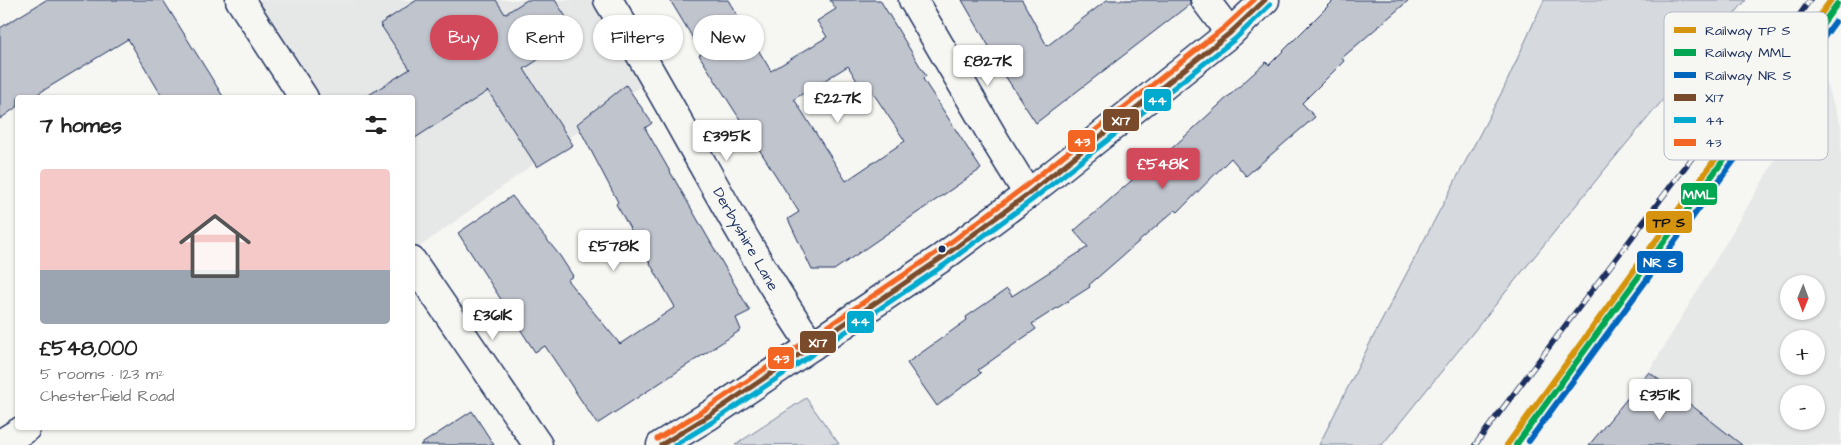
<!DOCTYPE html>
<html lang="en">
<head>
<meta charset="utf-8">
<style>
	body { margin:0; font-family:"Architects Daughter",sans-serif; background:#f2f2f2; color:#222; height:100vh; display:flex; flex-direction:column; font-size:19px; white-space:nowrap }
	* { box-sizing:border-box; margin:0 }
	p { font-size:16px; color:#767676 }
	.icon { flex:none; width:28px; height:28px; fill:none; stroke:currentColor; stroke-width:2; stroke-linecap:round; stroke-linejoin:round }
	.map { position:relative; flex:1; overflow:hidden }
	.details { position:absolute; left:15px; top:95px; width:400px; height:335px; display:flex; flex-direction:column; background:#fff; border-radius:5px; box-shadow:0 1px 4px #0004 }
	.details>* { flex:none }
	.banner { position:absolute; left:430px; top:15px; width:475px; height:45px; display:flex; gap:10px }
	.needle { width:32px; rotate:181deg }
	.tools { position:absolute; left:1780px; top:275px; display:grid; gap:10px }
	.tools a { display:grid; place-items:center; width:45px; height:45px; border-radius:50%; background:#fff; box-shadow:0 1px 4px #0004; font-size:25px }
	.price { position:absolute; translate:-50% -42px; padding:0 11px; border-radius:5px; background:#fff; color:#222; font-size:16px; line-height:32px; filter:drop-shadow(0 1px 2px #0008) }
	.price::after { content:''; position:absolute; left:50%; top:30px; width:15px; height:11px; margin-left:-8px; background:inherit; clip-path:polygon(0 0,100% 0,50% 100%) }
	.price.on { background:#d1495b; color:#fff }
	ul { padding:0; list-style:none }
	li { display:grid; align-content:center; gap:10px; height:265px; padding:0 25px }
	li+li { border-top:1px solid #e0e0e0 }
	li span { display:grid; place-items:center; height:155px; border-radius:5px; color:#555 }
	li>.icon { margin-inline-start:auto }
	span .icon { width:90px; height:90px; fill:#fffc; stroke-width:1 }
	li b { font-size:21px }
	h2 { display:flex; justify-content:space-between; align-items:center; height:60px; padding:0 25px; font-size:21px }
	.pill { padding:0 18px; border-radius:22px; background:#fff; box-shadow:0 1px 4px #0004; font-size:18px; line-height:45px }
	.pill.on { background:#d1495b; color:#fff }
	.map>svg:first-child { display:block }
	.built { fill:#e6e7e7; fill-rule:evenodd }
	.green { fill:#d6d9dd; stroke:#78849e }
	.building { fill:#c0c4cd; stroke:#1b2f5e; fill-rule:evenodd }
	.lines { fill:none; stroke-linecap:round; stroke-linejoin:round }
	.street-casing { stroke:#1b2f5e; stroke-width:31 }
	.highway-casing { stroke:#1b2f5e; stroke-width:31 }
	.street { stroke:#f6f6f2; stroke-width:28 }
	.highway { stroke:#f6f6f2; stroke-width:28 }
	.rail-casing { stroke:#1b2f5e; stroke-width:5.5 }
	.rail { stroke:#f6f6f2; stroke-width:4; stroke-dasharray:11; stroke-linecap:butt }
	.bus-1-casing { stroke:#f6f6f2; stroke-width:9 }
	.bus-2-casing { stroke:#f6f6f2; stroke-width:9 }
	.bus-3-casing { stroke:#f6f6f2; stroke-width:9 }
	.bus-1 { stroke:#7a4b2a; stroke-width:5 }
	.bus-2 { stroke:#00a9ce; stroke-width:5 }
	.bus-3 { stroke:#f26522; stroke-width:5 }
	.rail-1-casing { stroke:#f6f6f2; stroke-width:10 }
	.rail-2-casing { stroke:#f6f6f2; stroke-width:10 }
	.rail-3-casing { stroke:#f6f6f2; stroke-width:10 }
	.rail-1 { stroke:#d6940e; stroke-width:6 }
	.rail-2 { stroke:#00a651; stroke-width:6 }
	.rail-3 { stroke:#0065bd; stroke-width:6 }
	.bus-dot { fill:#1b2f5e; stroke:#f6f6f2; stroke-width:2 }
	.labels { text-anchor:middle; stroke-width:4; stroke-linejoin:round; paint-order:stroke }
	.street-label { font-size:15px; fill:#1b2f5e; stroke:#f6f6f2 }
	.key { fill:#f6f6f2; stroke:#b4bac6; stroke-width:1 }
	.key-label { font-size:14px; fill:#1b2f5e }
	.line-badge { stroke:#f6f6f2; stroke-width:2 }
	.badge-label { font-size:14px; text-anchor:middle; font-weight:bold; fill:#fff }
	.pale-badge-label { font-size:14px; text-anchor:middle; font-weight:bold; fill:#111 }
</style>
</head>
<body>
<div class="map">
<svg width="1841" height="445" viewBox="0 0 1841 445">
	<rect width="100%" height="100%" fill="#f6f6f2"/>
	<filter id="ink" filterUnits="userSpaceOnUse"><feTurbulence type="fractalNoise" baseFrequency=".02" numOctaves="2"/><feDisplacementMap in="SourceGraphic" scale="10" xChannelSelector="R" yChannelSelector="G"/><feConvolveMatrix kernelMatrix="1 2 1 2 8 2 1 2 1" color-interpolation-filters="sRGB"/></filter>
	<g filter="url(#ink)">
		<!-- built -->
		<path class="built" d="M257 0H597L648 81 418 248 412 239V98L320 97Z
			M1824 78 1841 125V445H1589L1649 372ZM1789 284H1816V311H1789ZM1789 339H1816V366H1789ZM1789 394H1816V421H1789Z"/>
		<!-- green -->
		<path class="green" d="M1544 0H1746L1602 173 1382 445H1319L1370 343 1504 88Z
			M806 398 839 444 735 445Z"/>
		<!-- building -->
		<path class="building" d="M46 0H163L224 98H163L128 39 31 98H18V106L0 119V28Z
			M417 0H496L505 14 527 0H555L577 34 524 69 573 145 537 167 488 91 412 140V98H364L410 69 380 24Z
			M670 0H728L771 71 827 37 817 21 836 9 830 0H880L926 76 923 79 981 169 834 270H812L788 219 799 212 699 55 702 53ZM848 66 863 91 869 87 905 141 846 181 794 99Z
			M962 0H1022L1047 46 1107 0H1190V4L1036 123 1000 68 1001 67Z
			M1334 0H1409L1342 58 1344 61 1302 103 1315 117 1246 176 1231 158 1178 212 1175 210 1089 285 1090 287 1032 324 1036 329 978 370 981 373 937 406 907 363 967 320 966 317 1007 289 1012 296 1088 247 1074 231 1155 160 1157 162 1266 62 1269 65Z
			M626 85 652 123 645 128 750 311 736 318 741 330 597 424 545 346 535 352 458 233 512 196 560 256 573 276 567 280 620 344 675 307 616 204 618 202 577 124Z
			M1649 372 1742 445H1589Z
			M472 411 494 445H420Z"/>
		<g class="lines">
			<!-- street casing -->
			<g class="street-casing">
				<path id="street" d="M240 0 304 98
					M608 0C678 114 737 236 812 346
					M913 0 996 142 1028 194
					M1205 0 1230 33
					M412 261 538 445
					M0 444 26 428"/>
			</g>
			<!-- highway casing -->
			<g class="highway-casing">
				<path id="highway" d="M661 445 710 415 943 257 1028 194 1230 33 1265 0"/>
			</g>
			<!-- street -->
			<use href="#street" class="street"/>
			<!-- highway -->
			<use href="#highway" class="highway"/>
			<!-- rail casing -->
			<g class="rail-casing">
				<path id="rail" d="M1475 445 1788 31 1810 0"/>
			</g>
			<!-- rail -->
			<use href="#rail" class="rail"/>
			<!-- bus-1 casing -->
			<g class="bus-1-casing">
				<path id="bus-1" d="M661 445 710 415 943 257 1028 194 1230 33 1265 0"/>
			</g>
			<!-- bus-2 casing -->
			<g class="bus-2-casing">
				<path id="bus-2" d="M675 445 714 421 947 263 1032 200 1235 39 1270 5"/>
			</g>
			<!-- bus-3 casing -->
			<g class="bus-3-casing">
				<path id="bus-3" d="M657 439 706 409 939 251 1023 188 1225 27 1254 0"/>
			</g>
			<!-- bus-1 -->
			<use href="#bus-1" class="bus-1"/>
			<!-- bus-2 -->
			<use href="#bus-2" class="bus-2"/>
			<!-- bus-3 -->
			<use href="#bus-3" class="bus-3"/>
			<!-- rail-1 casing -->
			<g class="rail-1-casing">
				<path id="rail-1" d="M1507 445 1831 0"/>
			</g>
			<!-- rail-2 casing -->
			<g class="rail-2-casing">
				<path id="rail-2" d="M1516 445 1837 4"/>
			</g>
			<!-- rail-3 casing -->
			<g class="rail-3-casing">
				<path id="rail-3" d="M1529 441 1835 22"/>
			</g>
			<!-- rail-1 -->
			<use href="#rail-1" class="rail-1"/>
			<!-- rail-2 -->
			<use href="#rail-2" class="rail-2"/>
			<!-- rail-3 -->
			<use href="#rail-3" class="rail-3"/>
		</g>
	</g>
	<!-- markers -->
	<circle class="bus-dot" cx="942" cy="249" r="4.5"/>
	<g class="labels">
		<!-- street labels -->
		<g class="street-label">
			<text transform="translate(746 239) rotate(60)" y="5">Derbyshire Lane</text>
		</g>
	</g>
	<!-- legend -->
	<rect x="1664" y="12" width="164" height="148" rx="8" class="key"/>
	<rect x="1674" y="27" width="22" height="6" fill="#d6940e"/>
	<rect x="1674" y="49" width="22" height="7" fill="#00a651"/>
	<rect x="1674" y="72" width="22" height="6" fill="#0065bd"/>
	<rect x="1674" y="94" width="22" height="7" fill="#7a4b2a"/>
	<rect x="1674" y="117" width="22" height="6" fill="#00a9ce"/>
	<rect x="1674" y="139" width="22" height="7" fill="#f26522"/>
	<g class="key-label">
		<text x="1705" y="35">Railway TP S</text>
		<text x="1705" y="57">Railway MML</text>
		<text x="1705" y="80">Railway NR S</text>
		<text x="1705" y="102">X17</text>
		<text x="1705" y="125">44</text>
		<text x="1705" y="147">43</text>
	</g>
	<g class="line-badge">
		<rect x="1143" y="88" width="29" height="24" rx="5" fill="#00a9ce"/>
		<rect x="1102" y="108" width="38" height="24" rx="5" fill="#7a4b2a"/>
		<rect x="1067" y="129" width="29" height="24" rx="5" fill="#f26522"/>
		<rect x="1680" y="182" width="38" height="24" rx="5" fill="#00a651"/>
		<rect x="1645" y="210" width="48" height="24" rx="5" fill="#d6940e"/>
		<rect x="1636" y="250" width="48" height="24" rx="5" fill="#0065bd"/>
		<rect x="846" y="310" width="29" height="24" rx="5" fill="#00a9ce"/>
		<rect x="799" y="330" width="38" height="24" rx="5" fill="#7a4b2a"/>
		<rect x="767" y="346" width="28" height="24" rx="5" fill="#f26522"/>
	</g>
	<g class="badge-label">
		<text x="1157" y="105">44</text>
		<text x="1121" y="125">X17</text>
		<text x="1082" y="146">43</text>
		<text x="1699" y="199">MML</text>
		<text x="1660" y="267">NR S</text>
		<text x="860" y="326">44</text>
		<text x="818" y="347">X17</text>
		<text x="781" y="363">43</text>
	</g>
	<g class="pale-badge-label">
		<text x="1669" y="227">TP S</text>
	</g>
</svg>
<div class="tools">
<a><svg class="needle" viewBox="-14 -14 28 28"><path d="M0-13l5 13h-10z" fill="#e53935"/><path d="M0 13l5-13h-10z" fill="#767676"/></svg></a>
<a>+</a>
<a>−</a>
</div>
<b class="price" style="left:988px;top:87px">£827K</b>
<b class="price" style="left:838px;top:124px">£227K</b>
<b class="price" style="left:727px;top:162px">£395K</b>
<b class="price on" style="left:1163px;top:190px">£548K</b>
<b class="price" style="left:614px;top:272px">£578K</b>
<b class="price" style="left:493px;top:341px">£361K</b>
<b class="price" style="left:1660px;top:421px">£351K</b>
<div class="banner">
<a class="pill on">Buy</a>
<a class="pill">Rent</a>
<a class="pill">Filters</a>
<a class="pill">New</a>
</div>
<section class="details">
<h2>7 homes<svg class="icon" aria-label="filters" viewBox="0 0 24 24"><path d="M4 7h16M4 17h16"/><circle cx="9" cy="7" r="2"/><circle cx="15" cy="17" r="2"/></svg></h2>
<ul>
<li><span style="background:linear-gradient(#f6c9c9 65%,#9aa5b1 0)"><svg class="icon" aria-label="home" viewBox="0 0 24 24"><path d="M3 11l9-7 9 7M6 9v11h12V9"/></svg></span><div><b>£548,000</b><p>5 rooms · 123 m²</p><p>Chesterfield Road</p></div></li>
</ul>
</section>
</div>
</body>
</html>
